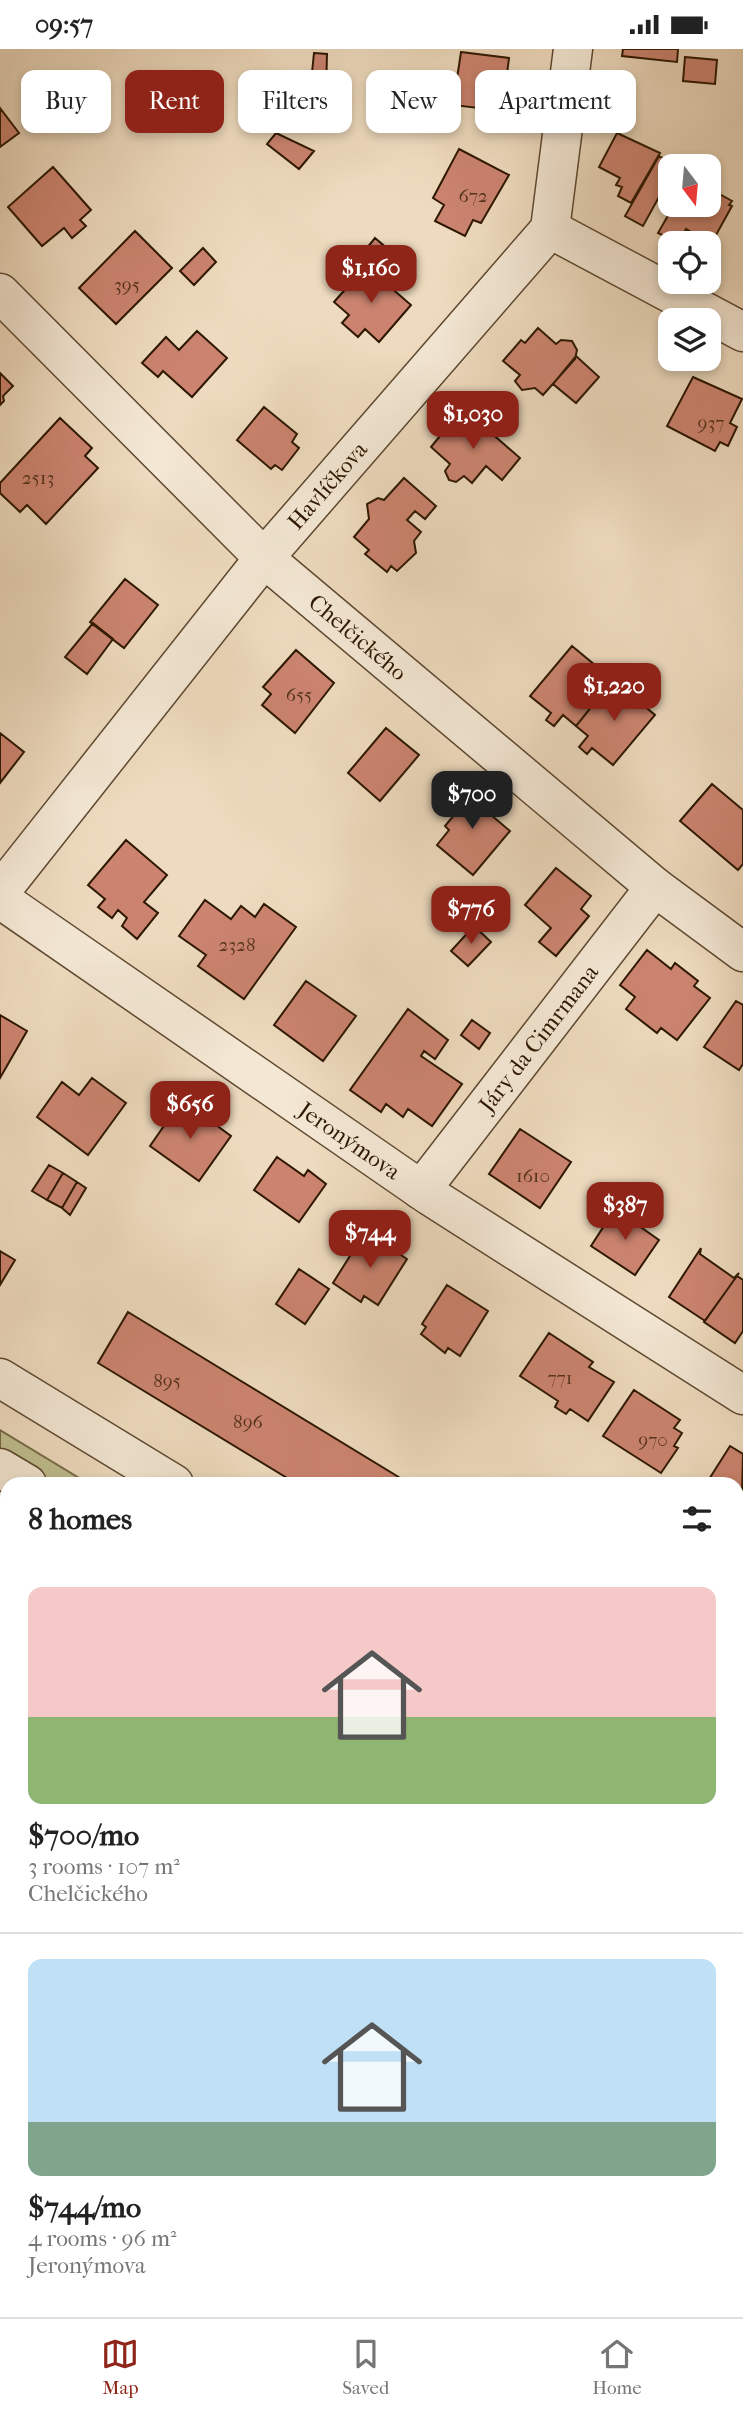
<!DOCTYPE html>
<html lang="en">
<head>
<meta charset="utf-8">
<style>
	body { margin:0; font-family:"IM FELL French Canon",serif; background:#f2f2f2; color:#222; height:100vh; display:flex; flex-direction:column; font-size:26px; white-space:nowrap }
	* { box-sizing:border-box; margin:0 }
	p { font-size:23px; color:#767676 }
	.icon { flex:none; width:38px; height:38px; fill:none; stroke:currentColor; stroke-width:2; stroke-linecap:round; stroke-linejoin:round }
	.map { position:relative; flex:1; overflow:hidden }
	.side { position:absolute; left:0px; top:1428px; width:744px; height:840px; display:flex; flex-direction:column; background:#fff; border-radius:21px 21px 0 0; box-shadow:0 4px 10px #0003 }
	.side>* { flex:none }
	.guide { position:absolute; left:21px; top:21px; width:702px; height:63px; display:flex; gap:14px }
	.needle { width:46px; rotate:164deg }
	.controls { position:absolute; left:658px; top:105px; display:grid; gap:14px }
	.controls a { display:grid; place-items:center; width:63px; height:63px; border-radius:14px; background:#fff; box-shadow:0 4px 10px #0003; font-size:35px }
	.price { position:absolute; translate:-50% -60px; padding:0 16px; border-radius:14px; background:#8f2418; color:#fff; font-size:23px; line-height:46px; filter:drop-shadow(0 2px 4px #0008) }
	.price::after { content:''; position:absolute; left:50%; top:42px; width:21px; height:16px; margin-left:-10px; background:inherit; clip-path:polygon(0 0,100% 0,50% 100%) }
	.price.selected { background:#222; color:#fff }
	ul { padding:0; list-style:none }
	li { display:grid; align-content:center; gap:14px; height:371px; padding:0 28px }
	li+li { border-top:2px solid #e0e0e0 }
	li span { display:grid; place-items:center; height:217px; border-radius:14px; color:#555 }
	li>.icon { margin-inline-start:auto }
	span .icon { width:126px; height:126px; fill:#fffc; stroke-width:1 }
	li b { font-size:30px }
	h2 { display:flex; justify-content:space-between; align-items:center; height:84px; padding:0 28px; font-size:30px }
	.tag { padding:0 24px; border-radius:14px; background:#fff; box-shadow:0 4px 10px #0003; font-size:24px; line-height:63px }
	.tag.selected { background:#8f2418; color:#fff }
	.status { display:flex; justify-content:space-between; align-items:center; height:49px; padding:0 35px; background:#fff; direction:ltr }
	.status svg { height:19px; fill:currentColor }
	.tab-bar { display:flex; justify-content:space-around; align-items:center; height:98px; border-top:2px solid #e0e0e0; background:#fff; font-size:19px; color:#767676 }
	.tab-bar a { display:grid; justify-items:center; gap:4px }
	.tab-bar .selected { color:#8f2418 }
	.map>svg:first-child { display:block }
	.green { fill:#bfbe8e; stroke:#766a47; stroke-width:2 }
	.building { fill:#cc8470; stroke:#2d1700; stroke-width:2 }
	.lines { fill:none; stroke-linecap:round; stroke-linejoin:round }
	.minor-casing { stroke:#5d4830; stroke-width:41 }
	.minor { stroke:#f4e8d5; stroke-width:38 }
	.labels { text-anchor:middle; stroke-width:7; stroke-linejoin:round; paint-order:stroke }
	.number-label { font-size:19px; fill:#55321c }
	.street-label { font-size:23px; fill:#2d1700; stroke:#f4e8d5 }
</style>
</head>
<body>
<div class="status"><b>09:57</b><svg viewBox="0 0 49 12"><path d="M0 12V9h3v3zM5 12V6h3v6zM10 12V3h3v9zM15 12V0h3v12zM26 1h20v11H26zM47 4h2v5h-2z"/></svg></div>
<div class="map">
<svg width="743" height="2268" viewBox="0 0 743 2268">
	<rect width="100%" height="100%" fill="#eedbbf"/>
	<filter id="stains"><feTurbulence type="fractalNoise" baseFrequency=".00286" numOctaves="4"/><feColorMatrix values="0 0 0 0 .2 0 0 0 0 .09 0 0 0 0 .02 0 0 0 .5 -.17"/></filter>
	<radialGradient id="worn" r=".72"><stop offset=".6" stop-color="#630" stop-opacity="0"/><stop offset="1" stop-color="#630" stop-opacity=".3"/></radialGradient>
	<!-- green -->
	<path class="green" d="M0 1381 89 1435H52L0 1403Z
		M743 1962V2262L740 2268H726L714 2261H737V1973Z"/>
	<!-- building -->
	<path class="building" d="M623 0H678L677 13 622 7Z
		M461 3 509 9 507 25H516L513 48 505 47 503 62 453 56Z
		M314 4 327 5 326 44 310 43Z
		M685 8 717 11 715 35 683 32Z
		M0 59 19 84 0 98Z
		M276 84 314 102 299 120 267 95Z
		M617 84 660 104 631 154 618 147 622 138 616 136 620 129 599 118Z
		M459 100 509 126 481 174 473 171 465 187 435 172 444 156 433 149Z
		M659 107 677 117H670V128L643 177 625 167Z
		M53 118 91 161 80 171 86 177 72 189 64 179 42 197 8 158Z
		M714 142 732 152 729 156 732 157 711 195 686 180 679 194 658 184 674 156H709V145L712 146Z
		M135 182 172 219 116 275 79 239Z
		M375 189 401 211 384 230 358 210Z
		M203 199 216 213 194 236 180 222Z
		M366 217 411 256 379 293 365 280 358 288 342 274 349 266 334 253Z
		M538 279 556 295 561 291 572 292 577 301 575 310 543 346 535 339 522 341 515 332 520 326 503 312 521 291 525 294Z
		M197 282 227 309 192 348 163 322 158 328 142 314 166 288 179 301Z
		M576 307 599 328 576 354 553 335Z
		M0 324 13 337 3 347 4 352 0 356Z
		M693 328 742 350 730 374 737 378 728 397 720 393 715 402 667 377Z
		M264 358 297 385 292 393 299 399 282 421 275 416 271 420 237 391Z
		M467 363 520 409 502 431 486 417 472 434 464 427 456 433 449 431 445 422 450 415 431 398 449 376 453 379Z
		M60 369 92 399 85 407 98 419 46 475 27 456 20 463 0 444V434Z
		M404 429 436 457 425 470 415 462 407 471 421 483 414 492 416 504 397 522 391 517 387 523 365 505 369 501 354 488 369 470 367 455 378 449 384 451Z
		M125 530 158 556 124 599 90 573Z
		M93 574 113 590 87 625 65 608Z
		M572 597 613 631 576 677 563 666 554 677 546 671 551 664 530 647Z
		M296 601 334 634 295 684 262 656 271 645 263 638Z
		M613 631 655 666 613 716 592 699 587 705 579 698 588 687 576 677Z
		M386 679 419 706 380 752 348 724Z
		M0 684 24 703 0 734Z
		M471 735 491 751 484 760 510 782 473 826 437 796 449 781 445 777 455 765 450 760Z
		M712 735 743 761V815L738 821 680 772Z
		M126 791 167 826 144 853 158 864 137 890 122 877 127 869 118 861 112 869 98 858 105 850 88 836Z
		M556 819 591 847 581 860 589 867 556 907 539 893 551 879 525 856Z
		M205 851 231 870 241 857 255 868 264 855 296 878 244 950 198 917 206 906 179 887Z
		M474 877 491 893 468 917 451 902Z
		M647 901 671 920 675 914 698 932 694 937 710 949 677 991 661 979 657 984 626 960 635 948 620 936Z
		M306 932 356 967 323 1012 274 976Z
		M736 952 743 956V1015L739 1021 704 998Z
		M408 960 448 991 435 1010 424 1002 421 1007 462 1035 432 1077 408 1060 403 1068 386 1055 381 1063 350 1041Z
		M0 966 27 982 0 1029Z
		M472 971 490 984 479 1000 461 986Z
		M92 1029 126 1054 88 1106 37 1068 62 1033 79 1046Z
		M182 1051 231 1087 199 1132 150 1097Z
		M520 1080 571 1113 540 1159 489 1125Z
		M277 1108 304 1127 308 1121 326 1135 299 1173 254 1141Z
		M49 1116 63 1124 47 1151 32 1142Z
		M63 1124 77 1133 62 1159 47 1151Z
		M77 1133 86 1139 70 1166 62 1159Z
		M615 1160 659 1191 635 1226 591 1197Z
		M365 1183 407 1210 378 1256 364 1247 361 1253 333 1234Z
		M701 1199 700 1205 734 1229 739 1224 705 1272 669 1248Z
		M0 1202 15 1211 0 1236Z
		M299 1220 329 1240 305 1275 276 1255Z
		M737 1227 743 1231V1282L735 1294 704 1273Z
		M447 1236 488 1262 460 1307 448 1299 445 1304 421 1285 426 1278 422 1275Z
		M128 1263 410 1435H297L98 1314Z
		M549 1284 593 1313 589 1318 614 1333 588 1372 570 1360 566 1365 555 1358 558 1352 520 1327Z
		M634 1341 680 1371 674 1379 682 1384 674 1397 678 1399 661 1424 603 1387Z
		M730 1397 743 1405 741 1483 737 1480V1435H706Z
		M7 1576V1642L0 1654V1588Z
		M743 1630V1708L737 1704V1641Z
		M0 1980 7 1984V2055L0 2051Z
		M0 2196 7 2200V2261H36L31 2268H0Z
		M36 2261H59L70 2268H31Z
		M341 2261H425L421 2268H352Z"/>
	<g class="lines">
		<!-- minor casing -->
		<g class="minor-casing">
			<g id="minor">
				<path d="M550 180 743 283"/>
				<path id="s1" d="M0 244 264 509 655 838 743 903"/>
				<path id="s2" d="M0 843 264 509 550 180 573 0"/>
				<path id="s3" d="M0 850 430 1147 743 1346"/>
				<path id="s4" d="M421 1141 655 838"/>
				<path d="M0 1329 174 1435"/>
				<path d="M0 1419 27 1435"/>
				<path d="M737 1777 743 1781"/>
				<path d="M737 1880 743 1869"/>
				<path d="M0 1913 7 1917"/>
				<path d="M568 2261 592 2268"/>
				<path d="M520 2268 524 2261"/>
			</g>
		</g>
		<!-- minor -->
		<use href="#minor" class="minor"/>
	</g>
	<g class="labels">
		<!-- number labels -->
		<g class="number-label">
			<text x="473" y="153">672</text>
			<text x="127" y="242">395</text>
			<text x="711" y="380">937</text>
			<text x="38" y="435">2513</text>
			<text x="299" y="652">655</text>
			<text x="237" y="902">2328</text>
			<text x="533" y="1133">1610</text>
			<text x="560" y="1335">771</text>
			<text x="167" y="1338">895</text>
			<text x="248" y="1379">896</text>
			<text x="653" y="1397">970</text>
		</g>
		<!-- street labels -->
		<g class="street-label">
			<text dy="8" stroke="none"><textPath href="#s2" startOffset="522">Havlíčkova</textPath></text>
			<text dy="8" stroke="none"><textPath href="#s1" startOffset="497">Chelčického</textPath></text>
			<text dy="8" stroke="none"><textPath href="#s4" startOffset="192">Járy da Cimrmana</textPath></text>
			<text dy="8" stroke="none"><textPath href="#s3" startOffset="425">Jeronýmova</textPath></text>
		</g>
	</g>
	<rect width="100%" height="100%" filter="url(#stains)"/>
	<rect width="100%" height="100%" fill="url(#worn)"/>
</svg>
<div class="controls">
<a><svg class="needle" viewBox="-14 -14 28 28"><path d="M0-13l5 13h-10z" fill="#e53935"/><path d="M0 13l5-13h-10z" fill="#767676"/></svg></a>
<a><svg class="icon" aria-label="locate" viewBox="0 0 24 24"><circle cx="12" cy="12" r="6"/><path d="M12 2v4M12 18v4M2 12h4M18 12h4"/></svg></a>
<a><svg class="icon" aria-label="layers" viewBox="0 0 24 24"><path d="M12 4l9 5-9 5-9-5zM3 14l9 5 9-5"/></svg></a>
</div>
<b class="price" style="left:371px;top:256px">$1,160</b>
<b class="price" style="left:473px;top:402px">$1,030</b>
<b class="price" style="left:614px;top:674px">$1,220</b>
<b class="price selected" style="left:472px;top:782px">$700</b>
<b class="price" style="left:471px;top:897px">$776</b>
<b class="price" style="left:190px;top:1092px">$656</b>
<b class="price" style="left:625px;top:1193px">$387</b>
<b class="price" style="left:370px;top:1221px">$744</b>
<div class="guide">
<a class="tag">Buy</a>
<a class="tag selected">Rent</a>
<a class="tag">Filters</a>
<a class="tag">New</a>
<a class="tag">Apartment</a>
</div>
<section class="side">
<h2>8 homes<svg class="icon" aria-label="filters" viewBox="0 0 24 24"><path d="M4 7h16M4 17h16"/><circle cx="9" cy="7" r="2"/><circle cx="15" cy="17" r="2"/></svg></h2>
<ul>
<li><span style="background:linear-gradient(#f6c9c9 60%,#8fb573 0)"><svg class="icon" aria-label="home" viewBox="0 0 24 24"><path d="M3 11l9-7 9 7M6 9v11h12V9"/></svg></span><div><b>$700/mo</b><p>3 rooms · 107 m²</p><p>Chelčického</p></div></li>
<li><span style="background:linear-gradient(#bfe0f5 75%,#7fa58c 0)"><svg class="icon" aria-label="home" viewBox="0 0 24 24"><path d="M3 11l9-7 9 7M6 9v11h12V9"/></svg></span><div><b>$744/mo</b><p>4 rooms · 96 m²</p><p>Jeronýmova</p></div></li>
</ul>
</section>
</div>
<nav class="tab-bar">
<a class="selected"><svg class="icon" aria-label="map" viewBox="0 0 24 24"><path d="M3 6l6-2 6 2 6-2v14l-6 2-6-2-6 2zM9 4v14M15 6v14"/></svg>Map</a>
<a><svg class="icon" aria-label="saved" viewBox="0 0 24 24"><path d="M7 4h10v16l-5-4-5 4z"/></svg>Saved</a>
<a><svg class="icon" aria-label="home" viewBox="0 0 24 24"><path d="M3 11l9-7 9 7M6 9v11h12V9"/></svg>Home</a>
</nav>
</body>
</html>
